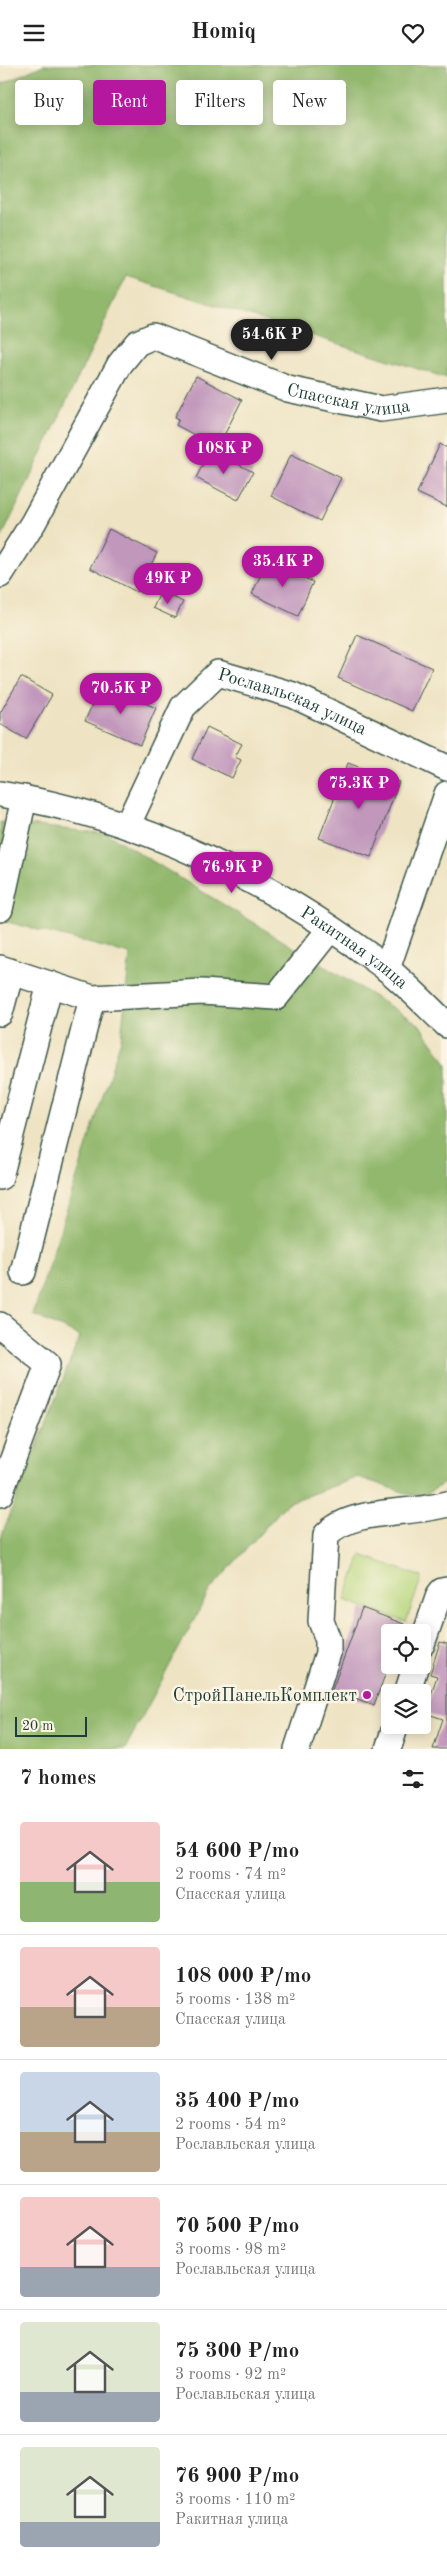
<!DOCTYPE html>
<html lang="en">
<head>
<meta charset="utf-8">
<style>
	body { margin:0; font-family:"Old Standard TT",serif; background:#f2f2f2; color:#222; height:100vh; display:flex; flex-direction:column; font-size:19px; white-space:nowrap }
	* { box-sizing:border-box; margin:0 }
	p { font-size:16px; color:#767676 }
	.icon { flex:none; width:28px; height:28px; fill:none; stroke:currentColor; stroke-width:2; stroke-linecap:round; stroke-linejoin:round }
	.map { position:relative; height:1684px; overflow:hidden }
	.details { display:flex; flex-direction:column; background:#fff; flex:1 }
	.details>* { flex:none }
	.guide { position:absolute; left:15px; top:15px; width:418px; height:45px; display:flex; gap:10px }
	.buttons { position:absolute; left:381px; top:1559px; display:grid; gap:10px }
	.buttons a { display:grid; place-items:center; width:50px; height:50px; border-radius:5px; background:#fff; box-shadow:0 2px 12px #0003; font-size:25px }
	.scale { position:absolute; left:15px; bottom:12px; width:72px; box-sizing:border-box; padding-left:5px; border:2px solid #1f3d34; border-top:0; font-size:14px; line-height:18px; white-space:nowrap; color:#1f3d34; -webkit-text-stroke:4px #fcf5e5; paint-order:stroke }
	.price { position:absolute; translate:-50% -42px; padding:0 11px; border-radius:18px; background:#b5179e; color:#fff; font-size:16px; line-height:32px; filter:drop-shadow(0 1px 2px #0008) }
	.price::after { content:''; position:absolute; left:50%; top:30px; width:15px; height:11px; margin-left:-8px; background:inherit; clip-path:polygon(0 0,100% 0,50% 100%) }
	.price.on { background:#222; color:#fff }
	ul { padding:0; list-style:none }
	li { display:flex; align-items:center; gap:15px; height:125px; padding:0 20px }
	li+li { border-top:1px solid #e0e0e0 }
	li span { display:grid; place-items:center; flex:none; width:140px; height:100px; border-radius:5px; color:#555 }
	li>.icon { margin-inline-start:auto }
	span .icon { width:60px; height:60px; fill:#fffc; stroke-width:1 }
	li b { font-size:21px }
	h2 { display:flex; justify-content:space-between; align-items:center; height:60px; padding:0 20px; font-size:21px }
	.chip { padding:0 18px; border-radius:5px; background:#fff; box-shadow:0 2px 12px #0003; font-size:18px; line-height:45px }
	.chip.on { background:#b5179e; color:#fff }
	header { display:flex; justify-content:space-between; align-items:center; height:65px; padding:0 20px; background:#fff; font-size:22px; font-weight:700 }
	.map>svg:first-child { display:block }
	.green { fill:#b8d77e; stroke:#6c8a59 }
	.forest { fill:#92b86d; stroke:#587a50 }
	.building { fill:#c197bc }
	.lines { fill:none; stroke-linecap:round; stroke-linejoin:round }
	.minor-casing { stroke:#3e5649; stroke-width:28 }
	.minor { stroke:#fff; stroke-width:25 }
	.poi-dot { fill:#b5179e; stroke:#fcf5e5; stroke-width:2 }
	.labels { text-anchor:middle; stroke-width:5; stroke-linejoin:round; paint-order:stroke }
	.street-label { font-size:18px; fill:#1f3d34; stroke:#fcf5e5 }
	.poi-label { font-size:18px; fill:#1f3d34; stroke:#fcf5e5; text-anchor:end }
</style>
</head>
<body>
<header><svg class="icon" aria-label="menu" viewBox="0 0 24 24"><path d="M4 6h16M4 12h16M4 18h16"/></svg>Homiq<svg class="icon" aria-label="heart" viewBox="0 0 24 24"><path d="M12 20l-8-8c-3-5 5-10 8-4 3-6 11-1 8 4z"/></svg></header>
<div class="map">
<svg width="447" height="1684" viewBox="0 0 447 1684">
	<rect width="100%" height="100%" fill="#fcf5e5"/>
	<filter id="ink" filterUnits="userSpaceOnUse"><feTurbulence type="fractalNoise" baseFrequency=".02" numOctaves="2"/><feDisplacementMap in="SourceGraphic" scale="10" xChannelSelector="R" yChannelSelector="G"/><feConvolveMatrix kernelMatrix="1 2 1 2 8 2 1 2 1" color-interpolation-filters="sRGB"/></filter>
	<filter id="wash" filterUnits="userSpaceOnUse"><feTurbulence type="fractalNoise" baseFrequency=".0096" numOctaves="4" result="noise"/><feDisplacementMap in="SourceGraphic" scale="20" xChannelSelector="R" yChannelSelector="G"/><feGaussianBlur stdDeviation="1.12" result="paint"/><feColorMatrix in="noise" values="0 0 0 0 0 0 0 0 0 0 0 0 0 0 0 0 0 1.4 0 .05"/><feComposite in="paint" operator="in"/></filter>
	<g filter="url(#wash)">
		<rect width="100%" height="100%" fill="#eee3c2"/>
		<!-- green -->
		<path class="green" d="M361 1490 422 1512 406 1557 345 1535Z"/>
		<!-- forest -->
		<path class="forest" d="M43 0H447V313L126 212 0 476V20Z
			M0 757 108 769 419 959 447 998V1416L421 1433 358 1412 287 1438 210 1525 125 1684H0V1475L80 1271 33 1250 121 974 130 889 0 855Z"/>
		<g id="blocks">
			<!-- building -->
			<path class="building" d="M196 311 242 335 221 376 212 372 209 378 176 360 179 354 175 352Z
				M440 379 447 383V442L417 428Z
				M210 385 253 407 238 435 196 413Z
				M291 389 341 413 320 456 271 431Z
				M109 464 157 488 137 527 90 503Z
				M267 496 313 517 298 551 252 529Z
				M161 526 183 537 175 553 153 543Z
				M357 570 432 603 412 646 338 613Z
				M21 612 52 630 26 674 0 659V648Z
				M101 619 156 643 140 680 85 656Z
				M207 662 242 679 235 692 241 695 232 713 192 694Z
				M348 698 399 717 371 792 319 773Z
				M362 1543 404 1559 400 1568H390V1596L374 1640 332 1625Z
				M440 1577 447 1579V1684H433L443 1654 425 1648 437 1611 430 1609Z"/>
		</g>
	</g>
	<g filter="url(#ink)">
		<use href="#blocks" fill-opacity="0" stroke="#3e5649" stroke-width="1"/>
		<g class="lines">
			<!-- minor casing -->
			<g class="minor-casing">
				<g id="minor">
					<path id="s1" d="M0 510 33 458 120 299 137 278 153 271 288 324 381 344 447 335"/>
					<path id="s2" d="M0 729C140 751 274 817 386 903 407 920 427 941 447 960"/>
					<path id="s3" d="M127 761 183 642 218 608 293 630 447 703"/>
					<path d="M0 844 24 733"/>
					<path d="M0 903 92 933 202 927 276 932 330 864"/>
					<path d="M387 904 447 729"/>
					<path d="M0 948 11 907"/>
					<path d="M0 1112 50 919"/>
					<path d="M23 1207 92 933"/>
					<path d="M0 1260 48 1299 0 1429"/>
					<path d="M422 1579 439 1530 442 1526 447 1525"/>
					<path d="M407 1628 416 1600"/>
					<path d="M297 1684 328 1588V1575L321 1556 326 1470C352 1442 412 1450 447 1439"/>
					<path d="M388 1684 396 1660"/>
				</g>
			</g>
			<!-- minor -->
			<use href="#minor" class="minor"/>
		</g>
	</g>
	<!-- markers -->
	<circle class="poi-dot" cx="367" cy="1630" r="5"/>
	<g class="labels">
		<!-- street labels -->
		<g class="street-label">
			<text dy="6" stroke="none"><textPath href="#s1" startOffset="494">Спасская улица</textPath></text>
			<text dy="6" stroke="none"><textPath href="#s3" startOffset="260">Рославльская улица</textPath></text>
			<text dy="6" stroke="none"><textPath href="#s2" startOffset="390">Ракитная улица</textPath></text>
		</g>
		<!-- poi labels -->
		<g class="poi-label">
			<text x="357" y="1636">СтройПанельКомплект</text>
		</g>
	</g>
</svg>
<div class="buttons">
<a><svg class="icon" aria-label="locate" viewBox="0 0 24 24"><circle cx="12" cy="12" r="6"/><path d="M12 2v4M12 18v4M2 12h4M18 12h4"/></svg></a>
<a><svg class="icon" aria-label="layers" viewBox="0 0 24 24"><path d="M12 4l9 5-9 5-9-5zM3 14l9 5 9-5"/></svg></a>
</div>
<div class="scale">20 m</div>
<b class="price on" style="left:272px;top:296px">54.6K ₽</b>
<b class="price" style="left:224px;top:410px">108K ₽</b>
<b class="price" style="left:283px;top:523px">35.4K ₽</b>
<b class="price" style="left:168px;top:540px">49K ₽</b>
<b class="price" style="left:121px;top:650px">70.5K ₽</b>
<b class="price" style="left:359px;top:745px">75.3K ₽</b>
<b class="price" style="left:232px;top:829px">76.9K ₽</b>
<div class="guide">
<a class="chip">Buy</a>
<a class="chip on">Rent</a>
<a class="chip">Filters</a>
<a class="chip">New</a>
</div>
</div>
<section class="details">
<h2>7 homes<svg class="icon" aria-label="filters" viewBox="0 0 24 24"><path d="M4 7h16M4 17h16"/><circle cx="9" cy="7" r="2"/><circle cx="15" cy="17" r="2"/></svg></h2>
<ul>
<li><span style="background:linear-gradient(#f6c9c9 60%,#8fb573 0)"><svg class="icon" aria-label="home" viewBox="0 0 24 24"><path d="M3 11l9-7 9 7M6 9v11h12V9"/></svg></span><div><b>54 600 ₽/mo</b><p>2 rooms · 74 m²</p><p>Спасская улица</p></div></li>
<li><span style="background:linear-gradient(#f6c9c9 60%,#b9a48a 0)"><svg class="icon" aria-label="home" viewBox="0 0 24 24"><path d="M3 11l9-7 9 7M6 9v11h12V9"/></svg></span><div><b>108 000 ₽/mo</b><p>5 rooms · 138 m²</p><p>Спасская улица</p></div></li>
<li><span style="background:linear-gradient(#c9d6e8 60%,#b9a48a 0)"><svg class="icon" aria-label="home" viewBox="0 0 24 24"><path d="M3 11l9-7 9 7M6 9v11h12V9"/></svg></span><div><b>35 400 ₽/mo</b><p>2 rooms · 54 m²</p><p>Рославльская улица</p></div></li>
<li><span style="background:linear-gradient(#f6c9c9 70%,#9aa5b1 0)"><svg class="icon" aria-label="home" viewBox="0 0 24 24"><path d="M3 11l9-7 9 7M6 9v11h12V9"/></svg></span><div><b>70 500 ₽/mo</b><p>3 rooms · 98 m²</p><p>Рославльская улица</p></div></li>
<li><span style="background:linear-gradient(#dfe7d0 70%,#9aa5b1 0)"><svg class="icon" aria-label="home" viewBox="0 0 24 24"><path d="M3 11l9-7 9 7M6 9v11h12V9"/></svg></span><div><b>75 300 ₽/mo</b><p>3 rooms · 92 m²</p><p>Рославльская улица</p></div></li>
<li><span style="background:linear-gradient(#dfe7d0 75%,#9aa5b1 0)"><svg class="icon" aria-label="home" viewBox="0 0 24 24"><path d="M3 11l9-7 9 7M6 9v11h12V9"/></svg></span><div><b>76 900 ₽/mo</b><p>3 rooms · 110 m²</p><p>Ракитная улица</p></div></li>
</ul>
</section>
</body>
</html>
